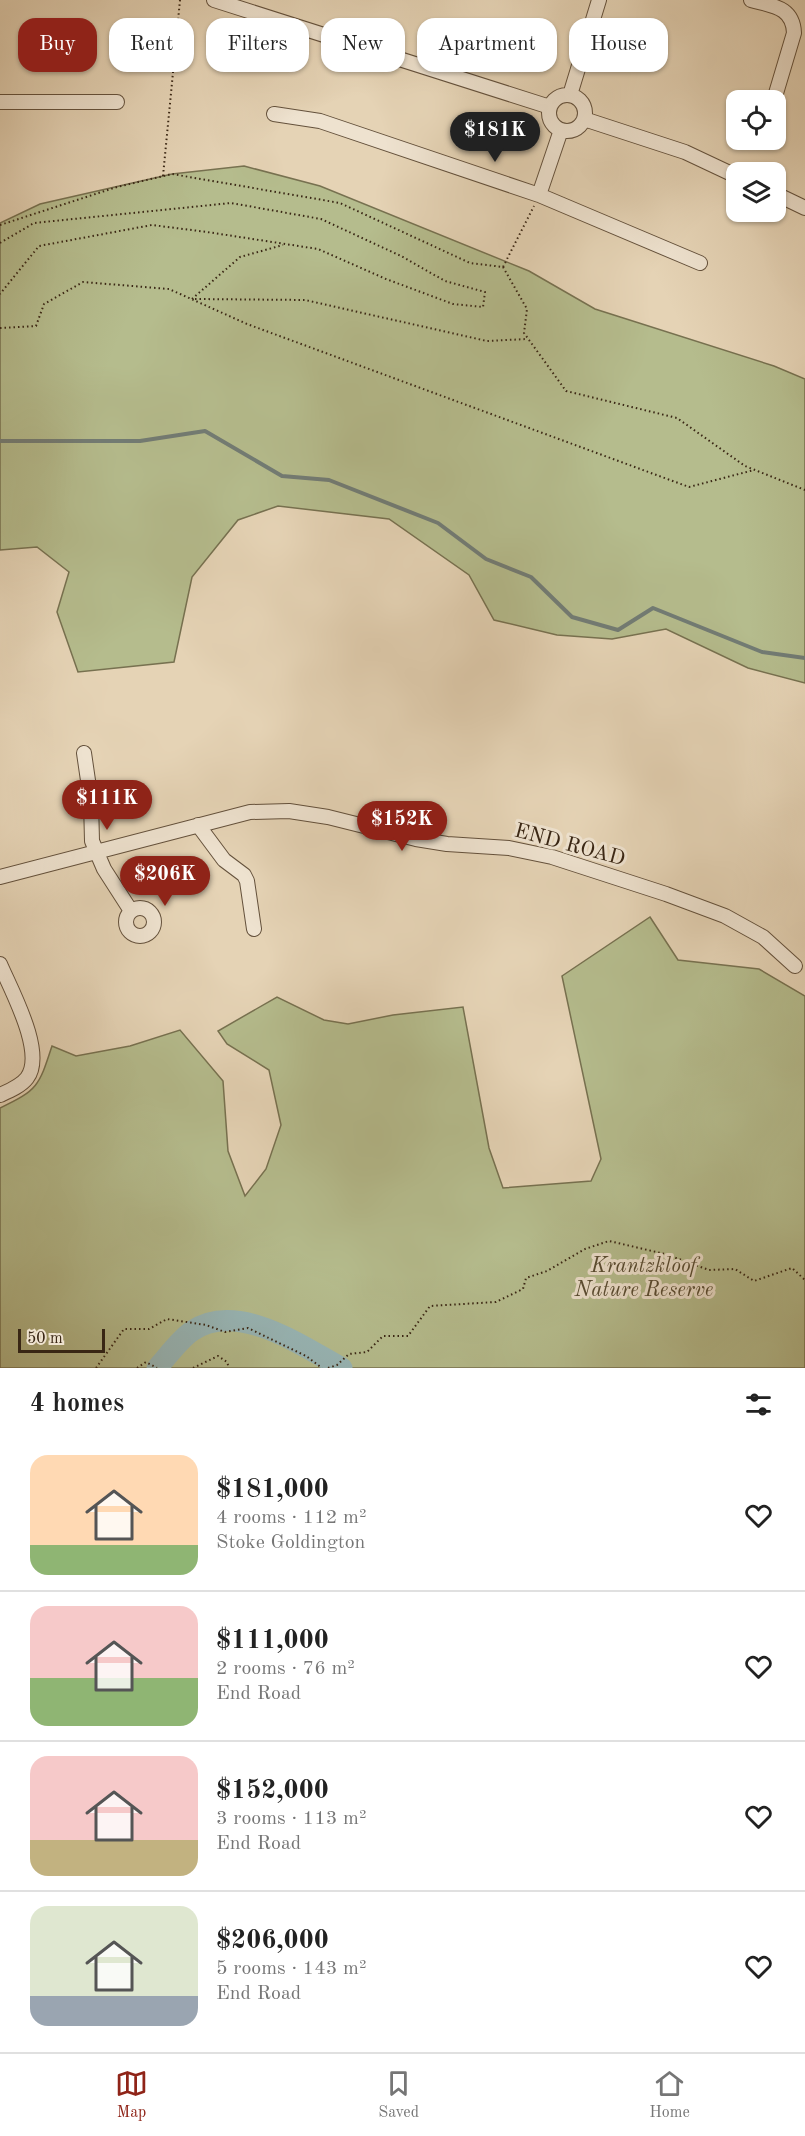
<!DOCTYPE html>
<html lang="en">
<head>
<meta charset="utf-8">
<style>
	body { margin:0; font-family:"Old Standard TT",serif; background:#f2f2f2; color:#222; height:100vh; display:flex; flex-direction:column; font-size:22px; white-space:nowrap }
	* { box-sizing:border-box; margin:0 }
	p { font-size:20px; color:#767676 }
	.icon { flex:none; width:33px; height:33px; fill:none; stroke:currentColor; stroke-width:2; stroke-linecap:round; stroke-linejoin:round }
	.map { position:relative; height:1368px; overflow:hidden }
	.drawer { display:flex; flex-direction:column; background:#fff; flex:1 }
	.drawer>* { flex:none }
	.banner { position:absolute; left:18px; top:18px; width:770px; height:54px; display:flex; gap:12px }
	.tools { position:absolute; left:726px; top:90px; display:grid; gap:12px }
	.tools a { display:grid; place-items:center; width:60px; height:60px; border-radius:12px; background:#fff; box-shadow:0 2px 4px #0004; font-size:30px }
	.scale { position:absolute; left:18px; bottom:15px; width:87px; box-sizing:border-box; padding-left:6px; border:3px solid #392614; border-top:0; font-size:16px; line-height:21px; white-space:nowrap; color:#392614; -webkit-text-stroke:4px #eee2cf; paint-order:stroke }
	.price { position:absolute; translate:-50% -51px; padding:0 14px; border-radius:21px; background:#8f2418; color:#fff; font-size:20px; line-height:39px; filter:drop-shadow(0 2px 3px #0008) }
	.price::after { content:''; position:absolute; left:50%; top:36px; width:18px; height:14px; margin-left:-9px; background:inherit; clip-path:polygon(0 0,100% 0,50% 100%) }
	.price.current { background:#222; color:#fff }
	ul { padding:0; list-style:none }
	li { display:flex; align-items:center; gap:18px; height:150px; padding:0 30px }
	li+li { border-top:2px solid #e0e0e0 }
	li span { display:grid; place-items:center; flex:none; width:168px; height:120px; border-radius:18px; color:#555 }
	li>.icon { margin-inline-start:auto }
	span .icon { width:72px; height:72px; fill:#fffc; stroke-width:1 }
	li b { font-size:26px }
	h2 { display:flex; justify-content:space-between; align-items:center; height:72px; padding:0 30px; font-size:26px }
	.pill { padding:0 21px; border-radius:18px; background:#fff; box-shadow:0 2px 4px #0004; font-size:21px; line-height:54px }
	.pill.current { background:#8f2418; color:#fff }
	.dock { display:flex; justify-content:space-around; align-items:center; height:84px; border-top:2px solid #e0e0e0; background:#fff; font-size:16px; color:#767676 }
	.dock a { display:grid; justify-items:center; gap:3px }
	.dock .current { color:#8f2418 }
	.map>svg:first-child { display:block }
	.green { fill:#b5bc8d; stroke:#777150; stroke-width:1.5 }
	.lines { fill:none; stroke-linecap:round; stroke-linejoin:round }
	.stream { stroke:#727c75; stroke-width:4 }
	.river { stroke:#98b6b6; stroke-width:21 }
	.street-casing { stroke:#64513c; stroke-width:16 }
	.path { stroke:#392614; stroke-width:2; stroke-dasharray:1.5 3; stroke-linecap:butt }
	.street { stroke:#eee2cf; stroke-width:14 }
	.labels { text-anchor:middle; stroke-width:6; stroke-linejoin:round; paint-order:stroke }
	.street-label { font-size:21px; fill:#392614; stroke:#eee2cf }
	.park-label { font-size:21px; font-style:italic; fill:#584c32; stroke:#eee2cf }
</style>
</head>
<body>
<div class="map">
<svg width="805" height="1368" viewBox="0 0 805 1368">
	<rect width="100%" height="100%" fill="#e5d3b5"/>
	<filter id="stains"><feTurbulence type="fractalNoise" baseFrequency=".00333" numOctaves="4"/><feColorMatrix values="0 0 0 0 .2 0 0 0 0 .09 0 0 0 0 .02 0 0 0 .5 -.17"/></filter>
	<radialGradient id="worn" r=".72"><stop offset=".6" stop-color="#630" stop-opacity="0"/><stop offset="1" stop-color="#630" stop-opacity=".3"/></radialGradient>
	<!-- green -->
	<path class="green" d="M244 166 320 186 529 271 595 309 774 366 805 379V683L748 668 666 629 612 639 557 635 494 620 469 575 389 519 278 506 238 520 192 577 174 662 78 672 57 612 69 572 37 547 0 550V223L40 204 172 174Z
		M650 917 678 960 759 969 805 996V1368H0V1108C38 1090 39 1086 52 1046L76 1056 130 1046 180 1030 223 1081 228 1151 245 1196 266 1169 281 1125 269 1070 227 1044 218 1031 277 997 324 1020 348 1024 393 1015 463 1007 489 1148 503 1188 591 1181 601 1159 562 976Z"/>
	<g class="lines">
		<!-- stream -->
		<path class="stream" d="M0 441H140L205 431 282 476 329 480 438 523 486 559 531 577 572 617 618 630 653 608 762 652 805 658"/>
		<!-- river -->
		<path class="river" d="M157 1368C168 1356 179 1340 192 1331 237 1300 302 1346 342 1368"/>
		<!-- street casing -->
		<g class="street-casing">
			<path id="street" d="M214 0 550 107
				M751 0C773 6 793 7 794 33L774 100
				M570 95 599 0
				M549 113a18 18 0 1 1 36 0a18 18 0 1 1-36 0Z
				M0 102H117
				M274 114 320 121 539 195 700 263
				M584 119 685 152 736 176
				M776 194 805 208
				M539 195 561 130
				M84 753 91 801 92 841 104 869 131 911
				M198 825 224 860 244 875 247 881 254 929
				M0 877 250 812 289 811 328 817 416 839 447 844 509 848 552 857 666 894 725 916 763 937 795 966
				M126 922a14 14 0 1 1 28 0a14 14 0 1 1-28 0Z
				M0 964C11 990 46 1053 27 1078 21 1086 9 1091 0 1095"/>
		</g>
		<!-- path -->
		<path class="path" d="M163 176 180 0
			M0 225 117 187 172 174 340 203 470 263 503 267 534 206
			M0 243 34 223 231 203 321 219 401 256 445 281 485 292 483 307 453 304 386 279 318 249 207 232 152 225 39 246 0 294
			M503 267 527 309 524 333 566 391 677 418 745 466 805 490
			M192 299 240 257 283 245
			M195 299 305 300 487 341 527 339
			M0 328 36 326 44 304 83 282 169 289 247 324 689 487 754 470
			M96 1368 124 1329H149L167 1319 206 1325 225 1332 248 1328 306 1356 322 1368
			M137 1368 146 1362 157 1368
			M193 1368 218 1356 227 1362 229 1368
			M328 1368 337 1365 349 1354 367 1352 383 1336H408L430 1306 496 1302 523 1289 526 1278 547 1271 585 1249 609 1241 665 1254 709 1270 735 1269 754 1281 792 1268 805 1280"/>
		<!-- street -->
		<use href="#street" class="street"/>
	</g>
	<g class="labels">
		<!-- street labels -->
		<g class="street-label">
			<text transform="translate(570 844) rotate(15)" y="7">END ROAD</text>
		</g>
		<!-- park labels -->
		<g class="park-label">
			<text x="644" y="1272">Krantzkloof<tspan x="644" dy="24">Nature Reserve</tspan></text>
		</g>
	</g>
	<rect width="100%" height="100%" filter="url(#stains)"/>
	<rect width="100%" height="100%" fill="url(#worn)"/>
</svg>
<div class="tools">
<a><svg class="icon" aria-label="locate" viewBox="0 0 24 24"><circle cx="12" cy="12" r="6"/><path d="M12 2v4M12 18v4M2 12h4M18 12h4"/></svg></a>
<a><svg class="icon" aria-label="layers" viewBox="0 0 24 24"><path d="M12 4l9 5-9 5-9-5zM3 14l9 5 9-5"/></svg></a>
</div>
<div class="scale">50 m</div>
<b class="price current" style="left:495px;top:163px">$181K</b>
<b class="price" style="left:107px;top:831px">$111K</b>
<b class="price" style="left:402px;top:852px">$152K</b>
<b class="price" style="left:165px;top:907px">$206K</b>
<div class="banner">
<a class="pill current">Buy</a>
<a class="pill">Rent</a>
<a class="pill">Filters</a>
<a class="pill">New</a>
<a class="pill">Apartment</a>
<a class="pill">House</a>
</div>
</div>
<section class="drawer">
<h2>4 homes<svg class="icon" aria-label="filters" viewBox="0 0 24 24"><path d="M4 7h16M4 17h16"/><circle cx="9" cy="7" r="2"/><circle cx="15" cy="17" r="2"/></svg></h2>
<ul>
<li><span style="background:linear-gradient(#ffd9b3 75%,#8fb573 0)"><svg class="icon" aria-label="home" viewBox="0 0 24 24"><path d="M3 11l9-7 9 7M6 9v11h12V9"/></svg></span><div><b>$181,000</b><p>4 rooms · 112 m²</p><p>Stoke Goldington</p></div><svg class="icon" aria-label="heart" viewBox="0 0 24 24"><path d="M12 20l-8-8c-3-5 5-10 8-4 3-6 11-1 8 4z"/></svg></li>
<li><span style="background:linear-gradient(#f6c9c9 60%,#8fb573 0)"><svg class="icon" aria-label="home" viewBox="0 0 24 24"><path d="M3 11l9-7 9 7M6 9v11h12V9"/></svg></span><div><b>$111,000</b><p>2 rooms · 76 m²</p><p>End Road</p></div><svg class="icon" aria-label="heart" viewBox="0 0 24 24"><path d="M12 20l-8-8c-3-5 5-10 8-4 3-6 11-1 8 4z"/></svg></li>
<li><span style="background:linear-gradient(#f6c9c9 70%,#c2b280 0)"><svg class="icon" aria-label="home" viewBox="0 0 24 24"><path d="M3 11l9-7 9 7M6 9v11h12V9"/></svg></span><div><b>$152,000</b><p>3 rooms · 113 m²</p><p>End Road</p></div><svg class="icon" aria-label="heart" viewBox="0 0 24 24"><path d="M12 20l-8-8c-3-5 5-10 8-4 3-6 11-1 8 4z"/></svg></li>
<li><span style="background:linear-gradient(#dfe7d0 75%,#9aa5b1 0)"><svg class="icon" aria-label="home" viewBox="0 0 24 24"><path d="M3 11l9-7 9 7M6 9v11h12V9"/></svg></span><div><b>$206,000</b><p>5 rooms · 143 m²</p><p>End Road</p></div><svg class="icon" aria-label="heart" viewBox="0 0 24 24"><path d="M12 20l-8-8c-3-5 5-10 8-4 3-6 11-1 8 4z"/></svg></li>
</ul>
</section>
<nav class="dock">
<a class="current"><svg class="icon" aria-label="map" viewBox="0 0 24 24"><path d="M3 6l6-2 6 2 6-2v14l-6 2-6-2-6 2zM9 4v14M15 6v14"/></svg>Map</a>
<a><svg class="icon" aria-label="saved" viewBox="0 0 24 24"><path d="M7 4h10v16l-5-4-5 4z"/></svg>Saved</a>
<a><svg class="icon" aria-label="home" viewBox="0 0 24 24"><path d="M3 11l9-7 9 7M6 9v11h12V9"/></svg>Home</a>
</nav>
</body>
</html>
